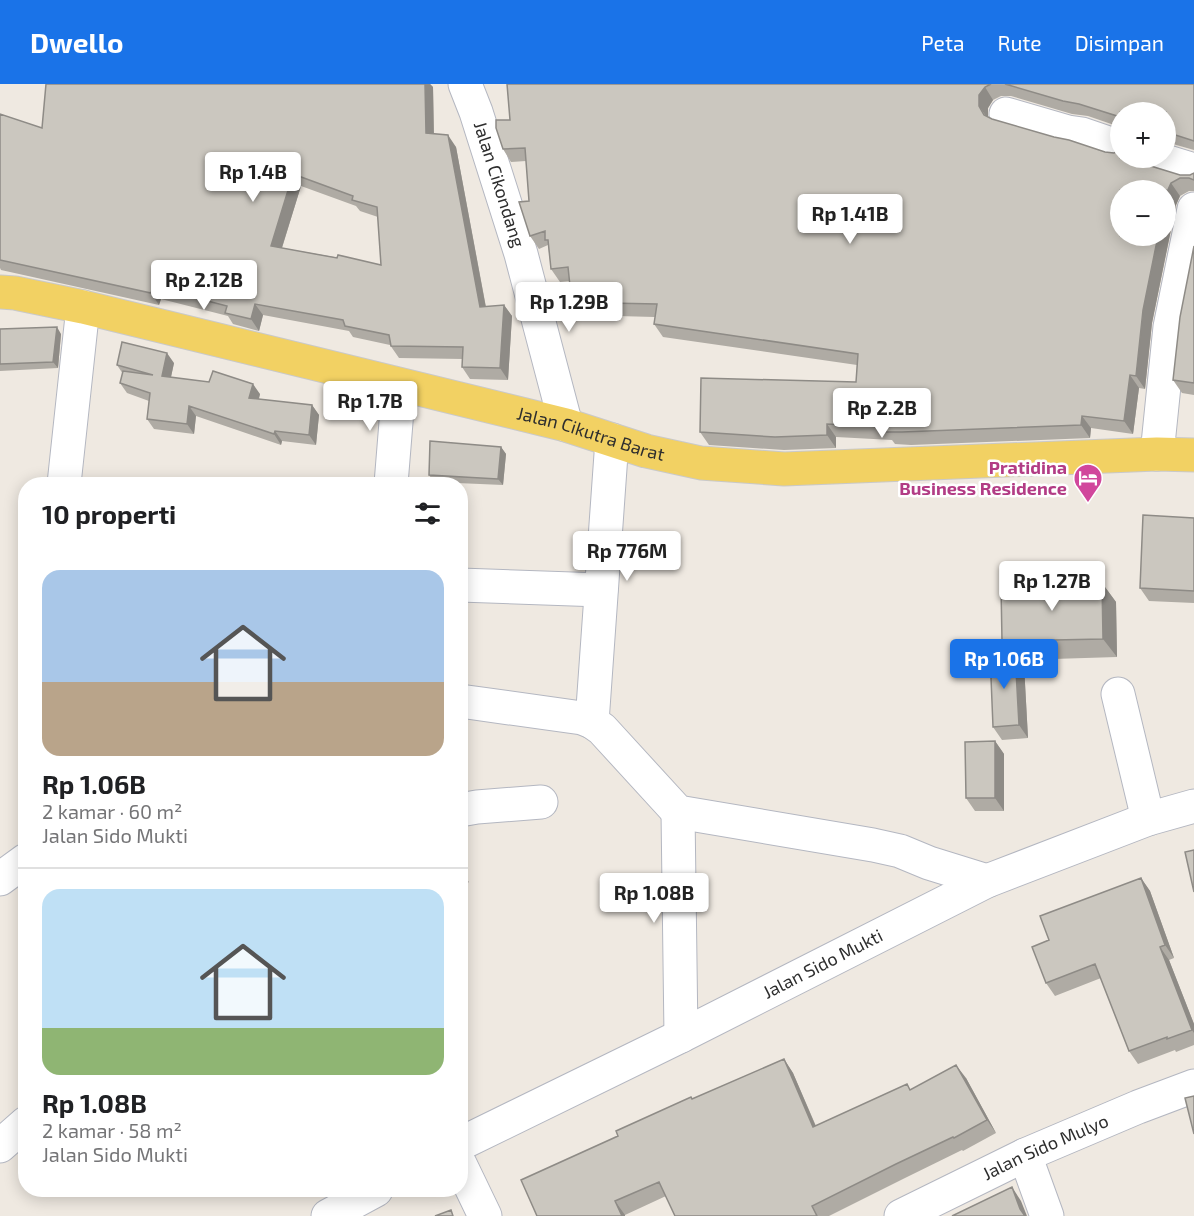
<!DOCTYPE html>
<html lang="id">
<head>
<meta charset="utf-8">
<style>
	body { margin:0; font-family:"Exo 2",sans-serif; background:#f6f6f6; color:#202124; height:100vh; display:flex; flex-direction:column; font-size:22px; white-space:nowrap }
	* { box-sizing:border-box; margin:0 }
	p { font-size:20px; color:#757577 }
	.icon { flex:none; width:33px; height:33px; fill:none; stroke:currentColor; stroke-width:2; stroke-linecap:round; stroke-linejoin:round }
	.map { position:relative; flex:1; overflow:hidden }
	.side { position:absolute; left:18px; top:393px; width:450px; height:720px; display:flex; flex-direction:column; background:#fff; border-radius:24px; box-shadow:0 3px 15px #0003 }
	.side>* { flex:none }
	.buttons { position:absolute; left:1110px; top:18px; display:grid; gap:12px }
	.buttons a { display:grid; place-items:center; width:66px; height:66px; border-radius:50%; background:#fff; box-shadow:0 3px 15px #0003; font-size:30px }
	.price { position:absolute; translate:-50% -51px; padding:0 14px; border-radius:6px; background:#fff; color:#222; font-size:20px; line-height:39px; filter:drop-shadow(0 2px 3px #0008) }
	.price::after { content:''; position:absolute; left:50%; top:36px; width:18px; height:14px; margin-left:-9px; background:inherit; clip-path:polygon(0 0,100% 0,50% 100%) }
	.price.on { background:#1a73e8; color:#fff }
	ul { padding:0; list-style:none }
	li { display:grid; align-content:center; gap:12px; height:318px; padding:0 24px }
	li+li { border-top:2px solid #e0e0e0 }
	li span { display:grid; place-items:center; height:186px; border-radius:18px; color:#555 }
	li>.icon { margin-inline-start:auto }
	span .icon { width:108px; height:108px; fill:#fffc; stroke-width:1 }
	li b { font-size:26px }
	h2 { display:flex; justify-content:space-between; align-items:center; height:72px; padding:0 24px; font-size:26px }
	header { display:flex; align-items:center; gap:36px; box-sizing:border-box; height:84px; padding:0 30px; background:#1a73e8; color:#fff }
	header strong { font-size:28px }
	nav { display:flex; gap:33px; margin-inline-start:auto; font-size:21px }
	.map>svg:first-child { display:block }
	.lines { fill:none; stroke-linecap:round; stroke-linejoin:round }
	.minor-casing { stroke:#b4b7c1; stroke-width:35 }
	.major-casing { stroke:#c9c9c9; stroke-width:35 }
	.minor { stroke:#fff; stroke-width:33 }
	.major { stroke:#f2d163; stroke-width:33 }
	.wall { fill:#afaba4; fill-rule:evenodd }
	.shaded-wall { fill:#8e8b86 }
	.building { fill:#cbc7bf; stroke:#8e8b86; stroke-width:1.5; fill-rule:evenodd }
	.labels { text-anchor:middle; stroke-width:5; stroke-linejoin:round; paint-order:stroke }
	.street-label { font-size:18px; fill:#2e2e2e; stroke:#fff }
	.hotel-label { font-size:18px; font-weight:bold; fill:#b23c85; stroke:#fff; text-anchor:end }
</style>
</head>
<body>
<header>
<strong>Dwello</strong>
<nav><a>Peta</a><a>Rute</a><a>Disimpan</a></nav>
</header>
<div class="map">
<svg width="1194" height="1132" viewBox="0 0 1194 1132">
	<rect width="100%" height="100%" fill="#efe9e1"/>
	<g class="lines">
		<!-- minor casing -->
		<g class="minor-casing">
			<g id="minor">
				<path id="s1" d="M465 0 476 28 521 170 566 341"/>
				<path d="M1006 30 1068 48 1082 50 1120 63"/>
				<path d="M1155 74 1194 86"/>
				<path d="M1157 370 1170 243 1194 125"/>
				<path d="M64 400 83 223"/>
				<path d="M391 400 399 301"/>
				<path d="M460 501 601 506"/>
				<path d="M1118 610 1148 735"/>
				<path d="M460 617 582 634 592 638 602 645 678 728 873 761 900 767 929 779 987 797"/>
				<path d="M592 638 612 356"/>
				<path d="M460 726 477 723 541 718"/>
				<path d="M678 728 681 952"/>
				<path d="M0 795 26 776"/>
				<path id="s2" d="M460 1060 681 952 987 797 1148 735 1194 722"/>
				<path d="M0 1062 26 1039"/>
				<path d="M1025 1071 1047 1132"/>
				<path d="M460 1080 485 1132"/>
				<path d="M328 1132 376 1106"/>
				<path id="s3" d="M901 1132 1025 1071 1138 1023 1194 1002"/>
			</g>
		</g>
		<!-- major casing -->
		<g class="major-casing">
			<g id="major">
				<path id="s4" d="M0 208 15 209 83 223 566 341 646 367 701 379 784 385 1157 370 1194 371"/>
			</g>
		</g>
		<!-- minor -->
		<use href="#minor" class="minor"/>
		<!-- major -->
		<use href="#major" class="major"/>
	</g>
	<!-- wall -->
	<path class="wall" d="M46 0H430L433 3 434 50 456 63 486 223 504 221 512 232 508 296 470 295 462 283 463 275 399 274 390 261 353 253 349 247 263 231 259 247 233 240 228 232 161 215 159 221 1 186 0 184V30L42 44ZM301 102 356 122 360 127 378 133 381 181 282 164Z
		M507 0H1194V66L1166 58V28H1120V43L1088 32 1072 30 1011 12H1001L993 16 988 24V33L992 35 1105 68 1137 74V77L1141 79 1180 91H1190L1194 89V107H1189L1180 112 1176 121 1152 239 1145 305 1139 304 1133 350 1091 344 1090 354 911 361 895 360 892 356 836 353V364L784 366 709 361 700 348 856 298 857 281 663 253 654 240 655 233 617 232 590 235 589 233 581 234 572 221 570 197 560 198 551 185 548 161 539 165 530 152 529 117 526 77 511 78 503 65 510 36Z
		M1194 162V311L1182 309 1173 296Z
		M0 245 61 250 58 284 0 287Z
		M174 279 171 293 260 310 259 315 312 321 319 331 316 361 282 357 281 361 196 332 194 350 154 345 147 335 149 317 127 309 120 299 123 290 117 281Z
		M501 363 506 370 503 401 434 398 429 391Z
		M1194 434V519L1149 517 1140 504Z
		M1102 499 1116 518 1117 573 1021 576 1024 581 1028 654 1002 656 993 643 1010 569 1002 557Z
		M995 657 1004 670V727H975L966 714Z
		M460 786 469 798 460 805Z
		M1141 794 1150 807 1174 874 1169 876 1194 940V961L1176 968 1175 966 1138 980 1129 967 1101 894 1055 912 1046 899 1049 856Z
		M784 975 793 989 816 1042 911 1005 966 994 996 1049 963 1067 962 1066 905 1094 829 1132H675L666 1112 625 1131 537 1132 618 1052Z"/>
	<!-- shaded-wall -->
	<path class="shaded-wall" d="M425 0H430L433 3 434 61 426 49Z
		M985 3 993 16 988 24V35L979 22V11Z
		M448 51 456 63 488 235 480 223Z
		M293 90 301 102 279 173 271 162Z
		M1171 99 1180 112 1176 121 1152 239 1145 305 1136 292 1143 226 1158 152H1166V114L1167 108Z
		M153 203 161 215 159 221 151 209Z
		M255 220 263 231 259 247 251 235Z
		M504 221 512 232 508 296 500 284Z
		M57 243 61 250 58 284 53 278Z
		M167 269 174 279 169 302 162 292Z
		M1130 291 1139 304 1133 350 1124 337Z
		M253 300 260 310 256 324 249 314Z
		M312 321 319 331 316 361 309 351Z
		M189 322 196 332 194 350 187 340Z
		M1082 332 1091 344 1090 354 1081 341Z
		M827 340 836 353V364L827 351Z
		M275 347 282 357 281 361 274 350Z
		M501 363 506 370 503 401 498 395Z
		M1102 499 1116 518 1117 573 1103 555Z
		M1015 568 1024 581 1028 654 1019 641Z
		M995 657 1004 670V727L995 714Z
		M1141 794 1150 807 1174 874 1165 861Z
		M1160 863 1169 876 1194 940V949L1192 946Z
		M784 975 793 989 822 1057 813 1043Z
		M956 981 966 994 996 1049 987 1036Z
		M1012 1103 1021 1117 1027 1132H1025L1020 1125Z
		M615 1117 625 1131V1132H622Z"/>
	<!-- building -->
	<path class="building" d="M46 0H425L426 49 448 51 480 223 504 221 500 284 462 283 463 263 391 262 389 251 345 242 343 236 255 220 251 235 225 229 227 222 153 203 151 209 0 176V30L42 44ZM293 90 353 112 352 116 377 123 381 181 338 171 337 174 271 162Z
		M507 0H991L985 3 979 11V22L984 31 992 35 1054 53 1069 56 1105 68 1114 69 1120 66V74H1132L1141 79 1180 91H1190L1194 89V96L1189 94H1180L1171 99 1167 108 1166 114V106H1120V152H1158L1143 226 1136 292 1130 291 1124 337 1082 332 1081 341 902 348H886V343L827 340V351L775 353 700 348 701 294 856 298 858 270 654 240 657 220 608 219 581 222V220L572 221 568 183 551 185 548 156H545V147L530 152 519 118 529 117 525 64 503 65 496 44V36H510Z
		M1005 0H1194V57L1191 56 1166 48V28H1120V35L1117 32 1079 20 1063 17Z
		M1194 162V299L1173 296 1180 233Z
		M57 243 53 278 0 280V245Z
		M122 258 167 269 162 292 209 298 213 287 253 300 249 314 312 321 309 351 275 347 274 350 189 322 187 340 147 335 150 309 120 299 123 287 153 291 117 281Z
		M430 357 501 363 498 395 429 391Z
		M1143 431 1194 434V507L1140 504Z
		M1102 499 1103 555 1002 557 1001 502Z
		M1015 568 1019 641 993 643 990 569Z
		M995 657V714H966L965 658Z
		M1194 766V808L1185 768Z
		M1141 794 1165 861 1160 863 1192 946 1167 955V953L1129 967 1095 880 1046 899 1032 863 1049 856 1040 832Z
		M784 975 813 1043 907 1000 910 1006 956 981 987 1036 954 1054 953 1053 896 1080 812 1122 817 1132H675L659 1098 615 1117 622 1132H537L521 1096 618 1052 616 1047 691 1013 692 1015Z
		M1194 1012V1050L1185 1014Z
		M1012 1103 1020 1125 1025 1132H952Z
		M451 1126 453 1132H435Z"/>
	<!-- icons -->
	<defs>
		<g id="hotel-pin" transform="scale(1.5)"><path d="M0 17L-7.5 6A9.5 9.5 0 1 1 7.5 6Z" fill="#d1479c" stroke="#fff"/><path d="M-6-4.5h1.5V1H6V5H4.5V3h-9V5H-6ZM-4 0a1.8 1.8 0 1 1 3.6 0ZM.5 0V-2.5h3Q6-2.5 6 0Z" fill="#fff"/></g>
	</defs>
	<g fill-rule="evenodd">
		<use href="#hotel-pin" x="1088" y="394"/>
	</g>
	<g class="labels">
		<!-- street labels -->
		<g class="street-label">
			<text dy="6" stroke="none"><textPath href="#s1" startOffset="106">Jalan Cikondang</textPath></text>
			<text dy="6" stroke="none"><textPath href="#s4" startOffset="608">Jalan Cikutra Barat</textPath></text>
			<text dy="6" stroke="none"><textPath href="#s2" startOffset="405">Jalan Sido Mukti</textPath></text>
			<text dy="6" stroke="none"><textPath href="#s3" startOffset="160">Jalan Sido Mulyo</textPath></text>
		</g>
		<!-- hotel labels -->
		<g class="hotel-label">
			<text x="1067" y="390">Pratidina<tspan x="1067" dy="21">Business Residence</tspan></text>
		</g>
	</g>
</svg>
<div class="buttons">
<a>+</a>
<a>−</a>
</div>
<b class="price" style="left:253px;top:119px">Rp 1.4B</b>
<b class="price" style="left:850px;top:161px">Rp 1.41B</b>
<b class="price" style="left:204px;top:227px">Rp 2.12B</b>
<b class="price" style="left:569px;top:249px">Rp 1.29B</b>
<b class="price" style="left:370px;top:348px">Rp 1.7B</b>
<b class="price" style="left:882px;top:355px">Rp 2.2B</b>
<b class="price" style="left:627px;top:498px">Rp 776M</b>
<b class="price" style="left:1052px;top:528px">Rp 1.27B</b>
<b class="price on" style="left:1004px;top:606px">Rp 1.06B</b>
<b class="price" style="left:654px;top:840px">Rp 1.08B</b>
<section class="side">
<h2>10 properti<svg class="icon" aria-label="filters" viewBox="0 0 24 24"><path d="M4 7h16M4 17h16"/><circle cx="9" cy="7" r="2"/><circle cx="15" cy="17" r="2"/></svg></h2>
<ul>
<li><span style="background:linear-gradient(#a9c7e8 60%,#b9a48a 0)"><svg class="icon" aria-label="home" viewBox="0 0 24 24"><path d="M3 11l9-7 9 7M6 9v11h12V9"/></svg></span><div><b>Rp 1.06B</b><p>2 kamar · 60 m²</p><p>Jalan Sido Mukti</p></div></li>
<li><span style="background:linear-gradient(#bfe0f5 75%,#8fb573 0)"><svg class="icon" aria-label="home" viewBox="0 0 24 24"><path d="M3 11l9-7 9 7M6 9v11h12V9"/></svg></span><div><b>Rp 1.08B</b><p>2 kamar · 58 m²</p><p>Jalan Sido Mukti</p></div></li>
</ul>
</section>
</div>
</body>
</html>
